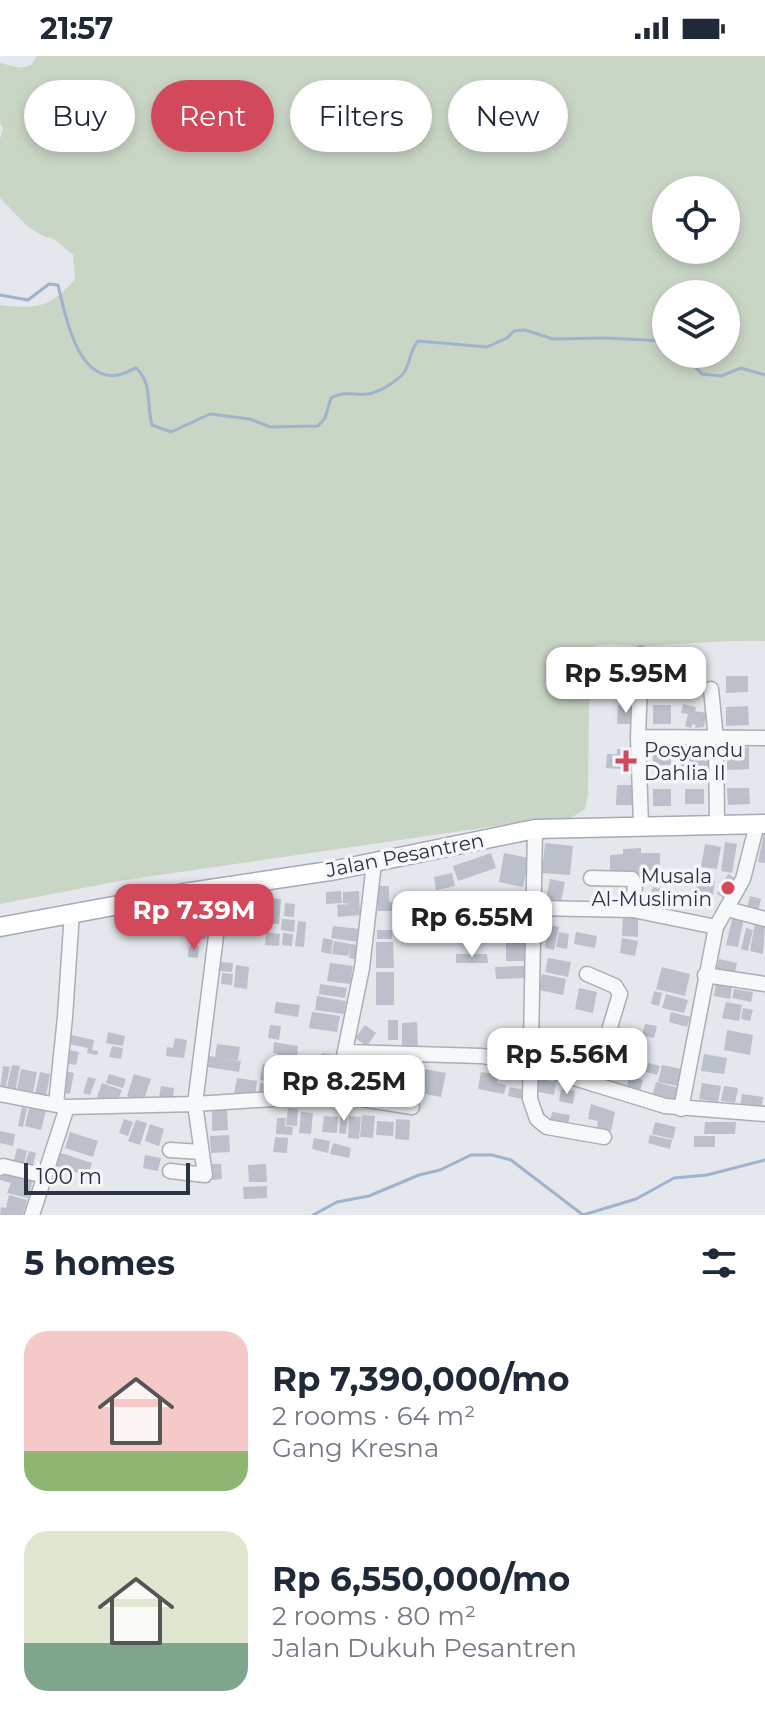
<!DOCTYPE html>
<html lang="en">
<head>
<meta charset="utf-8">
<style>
	body { margin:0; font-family:Montserrat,sans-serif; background:#f6f6f7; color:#1f2937; height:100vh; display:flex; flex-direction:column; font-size:30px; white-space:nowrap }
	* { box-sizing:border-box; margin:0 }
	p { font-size:26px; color:#747a83 }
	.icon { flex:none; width:44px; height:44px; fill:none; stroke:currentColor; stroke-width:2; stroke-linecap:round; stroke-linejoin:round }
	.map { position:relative; height:1159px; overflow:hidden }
	.details { display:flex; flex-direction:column; background:#fff; flex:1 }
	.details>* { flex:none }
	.banner { position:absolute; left:24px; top:24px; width:718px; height:72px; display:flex; gap:16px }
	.controls { position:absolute; left:652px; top:120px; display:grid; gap:16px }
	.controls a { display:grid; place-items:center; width:88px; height:88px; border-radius:50%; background:#fff; box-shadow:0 4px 12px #0003; font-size:40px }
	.scale { position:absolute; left:24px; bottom:20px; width:166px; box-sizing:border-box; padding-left:8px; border:4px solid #2b3445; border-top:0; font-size:22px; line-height:28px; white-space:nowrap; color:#2b3445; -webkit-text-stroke:6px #f4f6f9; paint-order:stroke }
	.price { position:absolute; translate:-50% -68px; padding:0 18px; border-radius:16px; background:#fff; color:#222; font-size:26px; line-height:52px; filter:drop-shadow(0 2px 4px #0008) }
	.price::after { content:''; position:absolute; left:50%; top:48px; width:24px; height:18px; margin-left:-12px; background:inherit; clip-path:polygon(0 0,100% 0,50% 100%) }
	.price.current { background:#d1495b; color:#fff }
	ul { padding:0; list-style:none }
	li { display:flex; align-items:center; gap:24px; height:200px; padding:0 24px }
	li span { display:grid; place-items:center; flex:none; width:224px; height:160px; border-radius:24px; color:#555 }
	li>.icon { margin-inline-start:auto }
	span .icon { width:96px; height:96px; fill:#fffc; stroke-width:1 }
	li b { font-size:34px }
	h2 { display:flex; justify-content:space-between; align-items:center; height:96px; padding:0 24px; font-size:34px }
	.pill { padding:0 28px; border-radius:36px; background:#fff; box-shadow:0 4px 12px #0003; font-size:28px; line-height:72px }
	.pill.current { background:#d1495b; color:#fff }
	.status { display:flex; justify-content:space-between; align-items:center; height:56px; padding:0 40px; background:#fff; direction:ltr }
	.status svg { height:22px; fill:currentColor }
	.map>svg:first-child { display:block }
	.green { fill:#c9d6c5; fill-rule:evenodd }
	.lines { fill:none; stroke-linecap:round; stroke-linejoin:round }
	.stream { stroke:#9fb4cc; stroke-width:3 }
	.building { fill:#bbc0ca }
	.minor-casing { stroke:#a9aeb7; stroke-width:17 }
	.major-casing { stroke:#a3abb8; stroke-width:21 }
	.minor { stroke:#f7f8fa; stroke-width:14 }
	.major { stroke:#fff; stroke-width:18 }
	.poi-dot { fill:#d1495b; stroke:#f4f6f9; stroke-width:3 }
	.labels { text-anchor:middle; stroke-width:7; stroke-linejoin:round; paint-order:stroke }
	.poi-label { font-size:20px; fill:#2b3445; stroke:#f4f6f9; text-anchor:start }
	.street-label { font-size:20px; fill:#2b3445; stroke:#f4f6f9 }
</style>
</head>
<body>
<div class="status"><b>21:57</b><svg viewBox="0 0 49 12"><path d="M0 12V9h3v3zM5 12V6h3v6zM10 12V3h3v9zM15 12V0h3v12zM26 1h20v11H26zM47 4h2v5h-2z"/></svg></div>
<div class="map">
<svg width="765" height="1159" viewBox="0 0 765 1159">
	<rect width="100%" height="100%" fill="#e4e7ec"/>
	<!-- green -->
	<path class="green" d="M37 0H765V585C725 584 685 588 645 590 625 591 608 585 589 592L595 618 589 647 588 738 585 753 571 762 524 766 125 824 0 848V249C35 253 51 252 75 223L73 199 54 183 45 181 28 171 0 142V83L3 72 0 67V7L21 12 31 9ZM666 134H726V194H666ZM666 238H726V298H666Z"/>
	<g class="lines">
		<!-- stream -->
		<path class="stream" d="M0 239 28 244 49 228 58 229C65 258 77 326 118 319 124 318 131 314 136 312 153 327 146 349 152 369L171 376 210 358 250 363 270 371 318 370 325 362 331 342C344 334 354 340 368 338 378 337 395 326 402 319 411 310 408 296 418 285L487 291 507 282 514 275 525 274 553 283 605 282 666 285
			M683 298 702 318 721 320 741 312 765 319
			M313 1159 337 1146 369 1140 419 1119 440 1114 471 1099H492L511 1104 583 1159 636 1143 674 1122 707 1119 765 1104"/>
	</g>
	<!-- building -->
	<path class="building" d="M676 606H692V617L676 616Z
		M618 617H636L635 634H618Z
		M726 620H748V636L726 637Z
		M683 648 696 651 695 655 707 657 704 671 695 672 696 669 692 668 691 672 685 670 688 658 681 657Z
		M618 649H635V668H617Z
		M653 649H671V668H653Z
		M748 650 749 669 726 670V651Z
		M653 684H671V709H653Z
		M681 684H690V694H711V710H690V717H681Z
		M749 691V713L727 714V692Z
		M617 693H635L634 714 606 712 607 698H617Z
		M617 729H634V749H616Z
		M727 732H749L750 748 728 749Z
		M653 733H671V750H653Z
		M685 733H704V748H685Z
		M764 777H765V807L758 806Z
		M725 786 737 788 732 817 721 815Z
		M545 787 573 790 570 819 542 817Z
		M705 788 721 791 717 813 701 811Z
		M641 792V797H660V820L610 821V799L623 798V793Z
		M491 797 496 812 458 825 453 810Z
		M504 797 529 802 523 831 499 826Z
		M452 817 455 830 436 834 434 821Z
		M728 818 740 825 729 845 717 838Z
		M698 822 715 825 713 839 695 836Z
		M550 823 565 826 560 850 545 847Z
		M378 830H389V846H397L398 855H378Z
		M653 831 668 835 663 856 647 852Z
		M341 835 342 847 326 848V836Z
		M359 835 360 859 338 861 337 849 350 848 343 847V836Z
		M500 837 524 842 520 860 496 855Z
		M750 840 761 843 757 859 746 855Z
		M268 842 281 843 279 868 266 867Z
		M222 846 235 848 233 867 220 865Z
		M285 847 295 848 294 861 284 860Z
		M236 850 248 851 247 866 235 865Z
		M623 858H638V881L622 880Z
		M733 859 744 862 738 891 726 889Z
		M194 863 208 864 206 883 192 882Z
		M282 863 295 864 294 876 281 874Z
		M298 865 306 866 304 891 295 890Z
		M755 867 765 869 763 898 750 895Z
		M549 869 559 871 554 894 545 892Z
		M333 870 360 873 358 886 331 882Z
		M403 870H414V887H403Z
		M746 872 753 874 748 895 741 893Z
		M377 874H392V883H377Z
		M266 876 280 878 279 890 265 889Z
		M559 876 569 878 567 893 556 891Z
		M576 876 597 880 595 892 574 888Z
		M283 877 293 878 292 890 282 889Z
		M323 882 333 884 331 898 321 896Z
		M622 882 638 885 635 900 620 897Z
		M334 885 362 890 360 904 349 902 350 892 348 900 332 898Z
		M376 886H393L394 912H376Z
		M506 886H527L528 905H506Z
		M189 890H199L198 902 188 901Z
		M456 898H487L488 907H456Z
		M548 902 571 906 568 921 545 916Z
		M719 903 737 907 734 920 716 916Z
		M220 906 233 907 232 916 219 915Z
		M330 907 353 910 350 928 327 925Z
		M236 909 249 911 247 933 234 931Z
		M526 910 527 922 496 923 495 911Z
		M662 911 690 918 685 940 656 933Z
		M376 916H394V949H376Z
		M222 917 233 918 232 929 221 928Z
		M542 918 566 923 563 939 539 934Z
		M320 928 347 932 345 942 319 938Z
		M716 928 732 931 730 943 714 940Z
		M579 932 597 936 593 957 575 953Z
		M734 933 753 936 751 946 732 942Z
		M654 935 662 937 659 950 651 948Z
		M666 938 688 944 684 957 662 952Z
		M317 940 346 945 344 958 315 954Z
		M276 946 300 949 298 961 274 957Z
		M726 946 742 949 739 965 722 962Z
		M743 952 753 954 750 965 741 963Z
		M312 956 340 960 337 976 309 972Z
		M671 956 690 961 687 971 669 966Z
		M388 964H398V984H388Z
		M417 966 418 992H402V967Z
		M645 968 657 970 654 982 642 979Z
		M270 969 281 970 279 984 268 982Z
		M365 969 376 977 367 990 355 982Z
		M727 974 753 979 750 999 724 994Z
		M108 976 125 980 123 990 106 987Z
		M71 979 94 984 92 994 98 995 97 999 87 997 88 992 69 988Z
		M491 980H518L517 999 490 998Z
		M175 982 187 984 184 1002 166 1000 167 991 173 992Z
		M274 986 298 990 297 1001 292 1000 291 1006 277 1004 278 998 273 997Z
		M541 987 553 990 549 1010 537 1008Z
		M217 988 240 991 238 1004 225 1003 241 1005 239 1016 208 1011 209 1000 215 1001Z
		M112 990 123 992 121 1003 109 1001Z
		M555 992 565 994 561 1016 550 1014Z
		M65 993 79 996 76 1009 62 1007Z
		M322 997 335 999 330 1037 315 1035Z
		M704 998 727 1002 724 1018 701 1015Z
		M579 1004 589 1006 586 1020 577 1018Z
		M373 1006 383 1008 373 1043 366 1041Z
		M648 1007 660 1010 657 1019 646 1016Z
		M263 1008 277 1010 275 1018 283 1019 281 1028 260 1024Z
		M12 1009 20 1010 15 1037 6 1036Z
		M291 1009 301 1010 297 1040 282 1037 285 1020H289Z
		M662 1009 682 1013 677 1030 658 1026Z
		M3 1010 10 1011 5 1035 0 1034Z
		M384 1010 401 1014 398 1032 380 1029Z
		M306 1011 316 1013 312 1037 303 1036Z
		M405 1011 420 1014 416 1032 401 1029Z
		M21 1013 37 1016 33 1036 17 1033Z
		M424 1013 446 1017 441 1041 420 1037Z
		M64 1015 74 1017 70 1038 60 1036Z
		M40 1016 50 1018 46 1040 35 1038Z
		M481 1016 499 1019 497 1027 506 1029 504 1038 478 1033Z
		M109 1018 126 1023 123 1032 106 1027Z
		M134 1018 151 1023 143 1046 127 1040Z
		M88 1021 96 1023 90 1039 83 1037Z
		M348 1021 362 1023 359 1040 344 1037Z
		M629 1021 643 1024 639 1039 626 1035Z
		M237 1022 257 1025 255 1040 234 1037Z
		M537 1022 556 1026 554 1039 534 1035Z
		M656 1026 682 1033 678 1051 651 1044Z
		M102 1027 122 1034 116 1049 96 1044Z
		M260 1027 279 1029 277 1041 259 1038Z
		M702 1027 721 1030 718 1046 699 1043Z
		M161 1030 174 1032 173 1043 159 1041Z
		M724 1030 738 1032 735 1047 721 1045Z
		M510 1031 524 1034 522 1043 508 1040Z
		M561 1033 575 1035 573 1048 559 1045Z
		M742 1038 763 1041 761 1056 740 1053Z
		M591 1048 615 1056 611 1075 597 1072 598 1065 588 1063Z
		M22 1051 27 1052 23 1071 18 1070Z
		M29 1052 46 1055 41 1074 25 1070Z
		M288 1052 298 1053 297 1070 286 1069Z
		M227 1054 228 1074 212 1075V1055Z
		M301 1056 313 1057 311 1078 299 1077Z
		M341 1056 348 1057 346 1078 339 1077Z
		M552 1056 570 1059 567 1073 549 1070Z
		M362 1059 375 1060 373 1082 360 1081Z
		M324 1060 338 1061 337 1077 322 1076Z
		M349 1060 361 1061 359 1083 348 1082Z
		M277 1062H286L285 1070 293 1071 292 1079 276 1078Z
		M124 1063 133 1066 128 1080 119 1077Z
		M396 1063 410 1064 409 1084 395 1083Z
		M136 1064 147 1067 140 1089 128 1085Z
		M377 1065 394 1066 393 1080 376 1079Z
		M655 1066 676 1071 673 1083 652 1078Z
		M705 1066H736L735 1078H704Z
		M150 1068 164 1073 159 1090 145 1085Z
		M0 1075 15 1078 13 1090 0 1087Z
		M70 1076 98 1085 93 1101 65 1092Z
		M229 1079 230 1096 211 1097 210 1080Z
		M650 1079 672 1084 670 1093 648 1087Z
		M694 1080H715V1091H694Z
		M275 1081 288 1082 287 1097 273 1096Z
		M314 1082 330 1085 328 1097 312 1093Z
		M333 1087 351 1092 349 1102 330 1098Z
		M17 1092 27 1095 23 1111 13 1108Z
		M29 1095 36 1097 32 1113 24 1111Z
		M55 1095 92 1107 88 1120 51 1108Z
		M145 1099 161 1102 158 1115 143 1112Z
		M212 1108H221L222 1123 213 1124Z
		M266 1108 267 1126H249L248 1109Z
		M1 1116 33 1124 28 1142 7 1137 11 1127 0 1124Z
		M267 1130V1142L244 1143 243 1131Z
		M9 1139 27 1144 23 1159H0L1 1151 6 1152Z"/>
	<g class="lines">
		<!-- minor casing -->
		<g class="minor-casing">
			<path id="minor" d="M711 633 716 683 717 767
				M638 681 765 682
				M641 769 638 681 641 598
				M535 773 530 1043 537 1063 547 1071 604 1081
				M535 852 633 854 635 829 632 823 591 822
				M727 853 765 863
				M633 854 716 871
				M587 918 615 930 620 938 593 1028
				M705 919 765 928
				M346 996 482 1000 532 1009 665 1050 765 1058
				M0 1038 67 1051 195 1048 336 1039 412 1051
				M336 1039 362 912 374 807
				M56 1048 65 961 72 856
				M681 1053 716 871 743 823 757 768
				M170 1094 201 1096
				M0 1112 3 1110 45 1120
				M170 1115 205 1119 195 1048 222 832
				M32 1159 67 1051"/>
		</g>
		<!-- major casing -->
		<g class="major-casing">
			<path id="major" d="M0 871 184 837 336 814 535 773 765 768"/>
		</g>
		<!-- minor -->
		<use href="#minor" class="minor"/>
		<!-- major -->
		<use href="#major" class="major"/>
	</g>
	<!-- markers -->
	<g class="poi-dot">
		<path d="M622 693h8v8h8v8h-8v8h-8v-8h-8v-8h8z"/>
		<circle cx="728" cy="832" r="8"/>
	</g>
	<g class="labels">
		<!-- poi labels -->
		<g class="poi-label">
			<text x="644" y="701">Posyandu<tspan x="644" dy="23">Dahlia II</tspan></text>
			<text x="712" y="827" text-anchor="end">Musala<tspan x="712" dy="23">Al-Muslimin</tspan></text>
		</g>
		<!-- street labels -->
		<g class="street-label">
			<text transform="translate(405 799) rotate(-11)" y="7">Jalan Pesantren</text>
		</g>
	</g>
</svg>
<div class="controls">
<a><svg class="icon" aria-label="locate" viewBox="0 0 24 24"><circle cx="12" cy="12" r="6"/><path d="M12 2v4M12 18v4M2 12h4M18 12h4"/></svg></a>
<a><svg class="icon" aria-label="layers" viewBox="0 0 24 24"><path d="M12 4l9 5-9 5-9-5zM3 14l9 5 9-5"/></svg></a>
</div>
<div class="scale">100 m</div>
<b class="price" style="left:626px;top:659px">Rp 5.95M</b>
<b class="price current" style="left:194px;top:896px">Rp 7.39M</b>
<b class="price" style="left:472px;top:903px">Rp 6.55M</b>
<b class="price" style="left:567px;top:1040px">Rp 5.56M</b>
<b class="price" style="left:344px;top:1067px">Rp 8.25M</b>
<div class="banner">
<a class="pill">Buy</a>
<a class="pill current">Rent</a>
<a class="pill">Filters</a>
<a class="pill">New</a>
</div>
</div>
<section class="details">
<h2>5 homes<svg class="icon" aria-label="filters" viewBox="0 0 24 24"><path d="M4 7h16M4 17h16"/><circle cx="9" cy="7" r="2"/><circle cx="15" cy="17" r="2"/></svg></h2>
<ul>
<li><span style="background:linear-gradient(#f6c9c9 75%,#8fb573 0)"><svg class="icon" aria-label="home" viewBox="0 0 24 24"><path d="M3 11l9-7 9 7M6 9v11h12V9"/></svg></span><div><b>Rp 7,390,000/mo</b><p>2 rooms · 64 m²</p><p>Gang Kresna</p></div></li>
<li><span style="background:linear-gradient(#dfe7d0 70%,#7fa58c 0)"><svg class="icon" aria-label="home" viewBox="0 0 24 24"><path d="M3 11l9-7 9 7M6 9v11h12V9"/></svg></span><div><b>Rp 6,550,000/mo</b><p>2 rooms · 80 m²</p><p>Jalan Dukuh Pesantren</p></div></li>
</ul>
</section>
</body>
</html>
